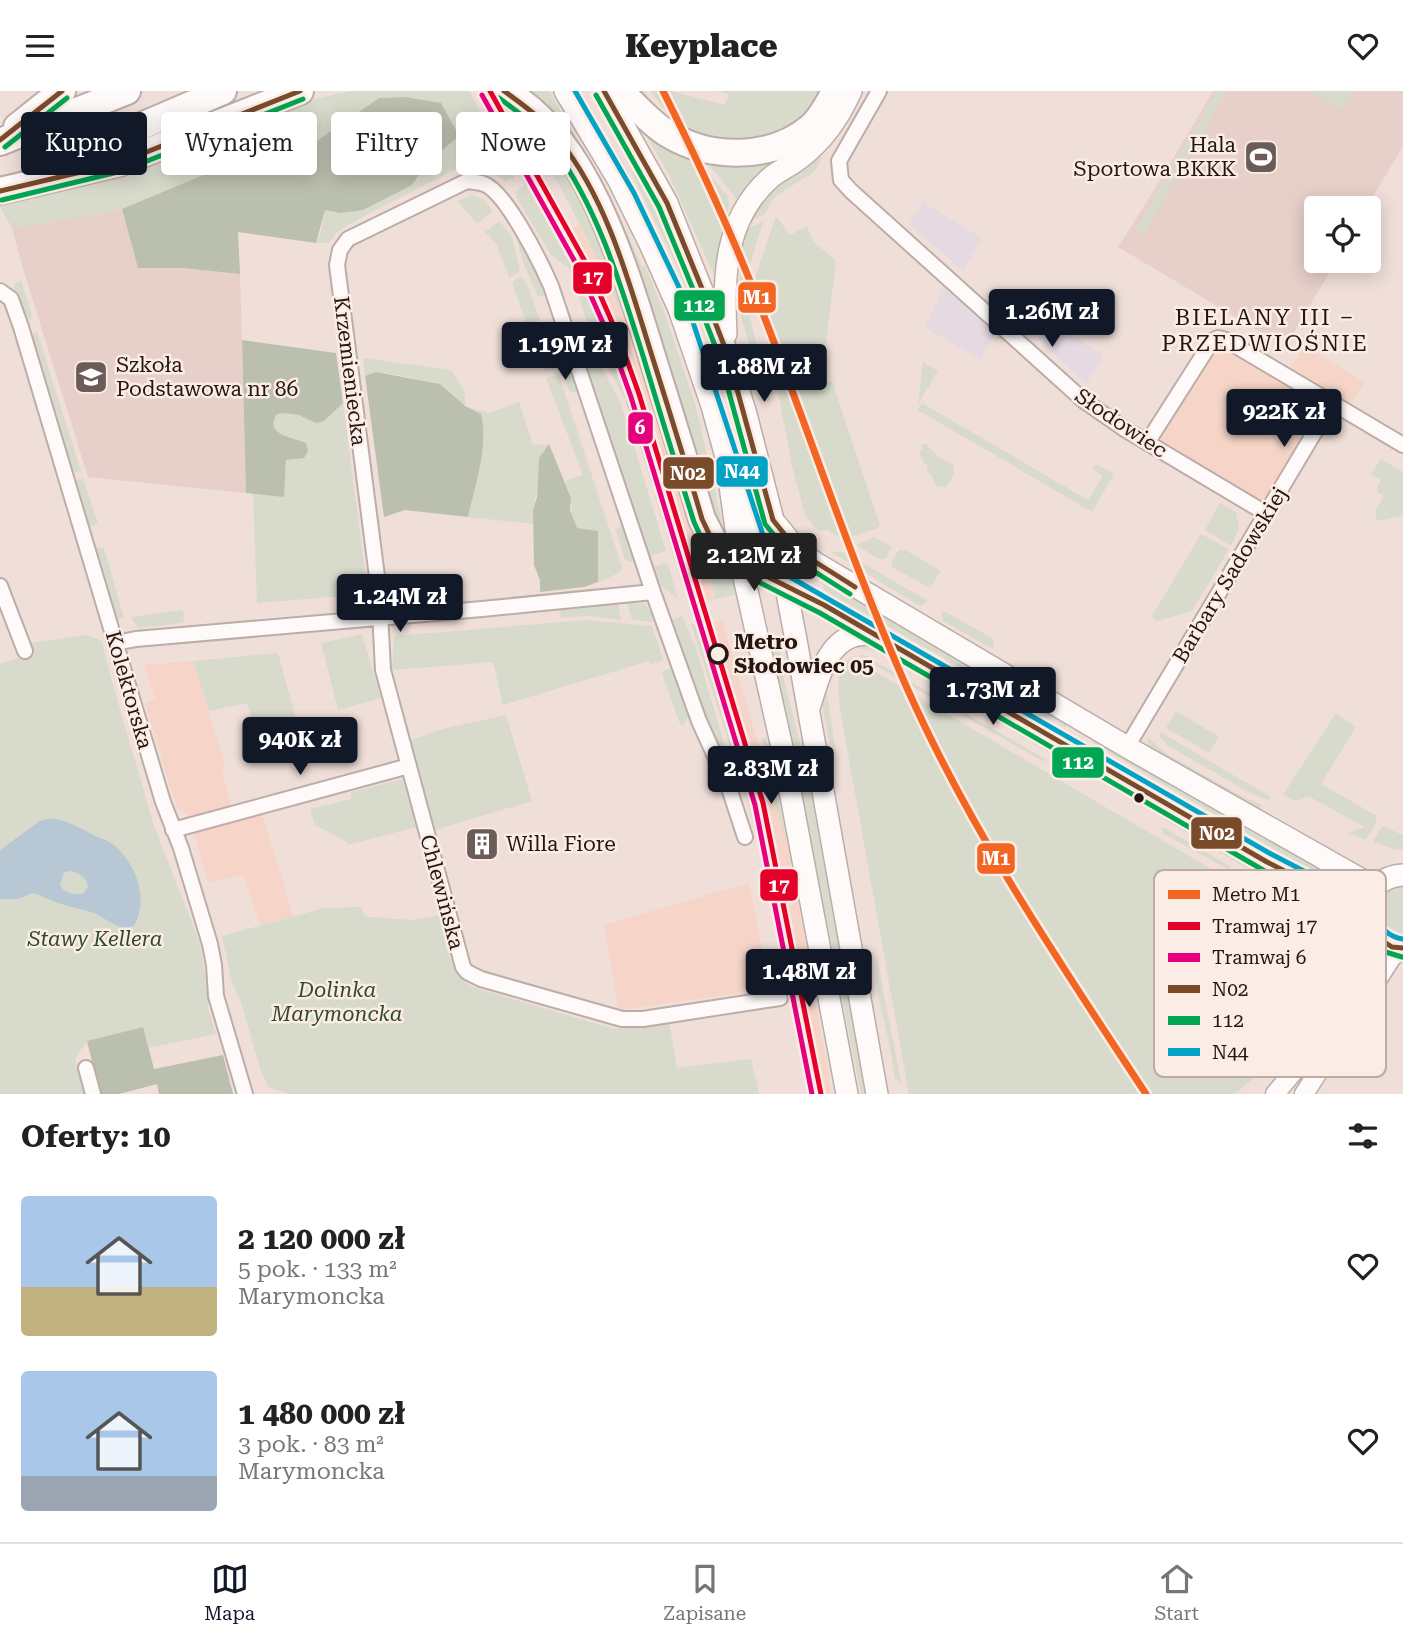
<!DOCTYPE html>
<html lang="pl">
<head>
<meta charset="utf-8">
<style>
	body { margin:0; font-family:"Roboto Serif",serif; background:#f6f6f6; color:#222; height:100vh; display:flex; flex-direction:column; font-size:26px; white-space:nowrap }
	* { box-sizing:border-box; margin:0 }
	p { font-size:23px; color:#767676 }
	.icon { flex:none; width:38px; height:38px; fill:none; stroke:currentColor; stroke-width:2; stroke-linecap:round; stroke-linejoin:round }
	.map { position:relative; height:1003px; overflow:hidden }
	.side { display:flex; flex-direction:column; background:#fff; flex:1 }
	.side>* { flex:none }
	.banner { position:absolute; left:21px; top:21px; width:700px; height:63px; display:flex; gap:14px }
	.buttons { position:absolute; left:1304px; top:105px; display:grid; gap:14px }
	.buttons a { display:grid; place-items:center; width:77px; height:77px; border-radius:7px; background:#fff; box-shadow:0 4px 18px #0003; font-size:35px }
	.price { position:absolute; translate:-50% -60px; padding:0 16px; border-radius:7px; background:#111827; color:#fff; font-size:23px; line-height:46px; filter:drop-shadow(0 2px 4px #0008) }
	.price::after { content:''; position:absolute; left:50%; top:42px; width:21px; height:16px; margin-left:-10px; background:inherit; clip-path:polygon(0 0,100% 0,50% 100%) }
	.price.selected { background:#222; color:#fff }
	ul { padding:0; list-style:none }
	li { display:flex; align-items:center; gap:21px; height:175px; padding:0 21px }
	li span { display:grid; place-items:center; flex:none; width:196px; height:140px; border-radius:7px; color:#555 }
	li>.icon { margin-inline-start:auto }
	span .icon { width:84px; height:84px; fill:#fffc; stroke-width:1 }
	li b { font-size:30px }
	h2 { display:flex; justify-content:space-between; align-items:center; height:84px; padding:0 21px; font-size:30px }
	.pill { padding:0 24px; border-radius:7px; background:#fff; box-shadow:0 4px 18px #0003; font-size:24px; line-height:63px }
	.pill.selected { background:#111827; color:#fff }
	header { display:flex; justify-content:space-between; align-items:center; height:91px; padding:0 21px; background:#fff; font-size:32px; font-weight:800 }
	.tab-bar { display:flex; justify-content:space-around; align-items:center; height:98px; border-top:2px solid #e0e0e0; background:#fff; font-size:19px; color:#767676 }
	.tab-bar a { display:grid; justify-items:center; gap:4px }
	.tab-bar .selected { color:#111827 }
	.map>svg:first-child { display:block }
	.built { fill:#f6d5c8 }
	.industrial { fill:#e5dae2 }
	.education { fill:#e6d0c9 }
	.green { fill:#d8dacb }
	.forest { fill:#bbbfae }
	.water { fill:#b7c7d3; fill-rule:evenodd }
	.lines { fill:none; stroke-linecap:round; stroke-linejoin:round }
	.minor-casing { stroke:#bcada8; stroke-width:18 }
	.tertiary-casing { stroke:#bcada8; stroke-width:21 }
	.secondary-casing { stroke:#bcada8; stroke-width:24 }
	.motorway-casing { stroke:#bcada8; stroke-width:30 }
	.minor { stroke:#fdfaf9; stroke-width:14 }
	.tertiary { stroke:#fdfaf9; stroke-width:18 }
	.secondary { stroke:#fdfaf9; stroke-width:21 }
	.motorway { stroke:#fdfaf9; stroke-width:26 }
	.bus-1-casing { stroke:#fcece6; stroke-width:10 }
	.bus-2-casing { stroke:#fcece6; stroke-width:10 }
	.bus-3-casing { stroke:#fcece6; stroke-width:10 }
	.bus-1 { stroke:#7a4b2a; stroke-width:5 }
	.bus-2 { stroke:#00a651; stroke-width:5 }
	.bus-3 { stroke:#02a2c5; stroke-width:5 }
	.tram-1-casing { stroke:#fcece6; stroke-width:10 }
	.tram-2-casing { stroke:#fcece6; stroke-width:10 }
	.tram-1 { stroke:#e4002b; stroke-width:5 }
	.tram-2 { stroke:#e5007d; stroke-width:5 }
	.metro-1-casing { stroke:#fcece6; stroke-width:12 }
	.metro-1 { stroke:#f26522; stroke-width:7 }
	.stop-dot { fill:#fcece6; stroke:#241611; stroke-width:3.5 }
	.bus-dot { fill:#241611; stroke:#fcece6; stroke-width:2.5 }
	.labels { text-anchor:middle; stroke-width:5; stroke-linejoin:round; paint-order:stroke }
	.poi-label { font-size:21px; fill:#241611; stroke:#fcece6; text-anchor:start }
	.street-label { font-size:21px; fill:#241611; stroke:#fcece6 }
	.stop-label { font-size:21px; font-weight:bold; fill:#241611; stroke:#fcece6; text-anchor:start }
	.park-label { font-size:21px; font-style:italic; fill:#2e4d26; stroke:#fcece6 }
	.neighbourhood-label { font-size:23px; letter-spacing:2px; fill:#241611; stroke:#fcece6 }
	.key { fill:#fcece6; stroke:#bbaca6; stroke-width:2 }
	.key-label { font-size:19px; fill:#241611 }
	.line-badge { stroke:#fcece6; stroke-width:2.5 }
	.badge-label { font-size:19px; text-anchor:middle; font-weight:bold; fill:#fff }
</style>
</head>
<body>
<header><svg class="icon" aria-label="menu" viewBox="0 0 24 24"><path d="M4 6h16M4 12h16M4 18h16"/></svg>Keyplace<svg class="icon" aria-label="heart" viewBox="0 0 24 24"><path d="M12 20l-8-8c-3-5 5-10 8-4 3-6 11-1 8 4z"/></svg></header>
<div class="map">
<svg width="1403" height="1003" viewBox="0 0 1403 1003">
	<rect width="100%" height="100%" fill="#f0dfd9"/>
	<!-- built -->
	<path class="built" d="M580 132 625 227 654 305 716 508 701 513 639 307 565 142Z
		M1218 252 1282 286 1306 256 1365 291 1355 307 1265 416 1158 352Z
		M722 529 788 755 812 887 806 894 798 898 788 839 758 705 708 533Z
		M193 570 226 678 222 680 232 717 193 727 178 717 170 696 145 612 155 608 144 574Z
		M262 722 293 825 260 834 243 784 208 792 194 741Z
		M749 792 770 898 619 919 604 834Z
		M800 909H808L816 913 832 1003H817Z"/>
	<!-- industrial -->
	<path class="industrial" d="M923 111 982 147 963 180 909 133Z
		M945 191 997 240 981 268 925 237Z
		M1048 230 1104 264 1086 293 1037 248Z"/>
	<!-- education -->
	<path class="education" d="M1213 0H1403V55L1366 117H1316V170H1336L1286 255 1283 253 1287 247 1284 245 1278 242 1274 249 1118 156 1163 85Z
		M122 118 138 177H182L240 183 246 402 88 386 24 181 12 137Z"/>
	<!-- green -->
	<path class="green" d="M351 0H469L515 81 514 87 506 90 488 79 478 76 454 79 353 131 336 142 329 152H316L321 142 325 119 340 122 412 94 427 72 458 45 405 6 379 7 305 58 291 62 266 52 232 72 122 118 12 137 0 116 130 79 311 9Z
		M521 0H549L615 116 642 175H645L666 226 696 316 727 453 721 446 645 206Z
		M635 0H644L728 106C733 118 715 158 715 181L713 182 669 84 641 35Z
		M650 0H671L725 14 729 3 716 0H828L817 17 791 38 822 68 814 81 773 107 765 123 747 132 738 110Z
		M1217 0H1227L1143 144 1135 139Z
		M1310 0H1352L1341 19Z
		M516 16 547 46 601 142 718 473 733 486 738 503 716 508C691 427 670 343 639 264 606 177 561 96 516 16Z
		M635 79C673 154 706 231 731 311 745 353 761 398 764 441L729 313 713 264 671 162 631 81Z
		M531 83C573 156 610 228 639 307L626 310 594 252 569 177 551 164 516 106 517 99 530 90Z
		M472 104 483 108 493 120 477 133 457 110Z
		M776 125 790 144 807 135 813 150 836 170 821 293 832 290 880 434 878 437 842 449 828 439 818 440 805 424 792 375 771 263 755 196 754 189Z
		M498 131 501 132 512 146 520 178 519 181 509 187 496 152 485 141Z
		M763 131 744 194 740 192C739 173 742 155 749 137Z
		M516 145 537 178 547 204 538 206 524 174Z
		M521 185 527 193 540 229 530 233 526 231 512 191Z
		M21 189 33 227 24 230 14 198 15 192Z
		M737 202 745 206 770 309 767 311 740 223Z
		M542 236 556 277 554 279 545 280 531 243Z
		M37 241 81 380 71 383 29 244Z
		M562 245 579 300 572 302 569 300 553 251 554 248Z
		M591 256 621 313 666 460 649 465 581 259Z
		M363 267 451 279 465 301V315L488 322 519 311 533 354 549 353 539 367V391L533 419 534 433 468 426C475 394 489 356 481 323L464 315 440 293 392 283 376 281 365 285Z
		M923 271 938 280 918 313Z
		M556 284 559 285 622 476 619 482 598 491 597 440 576 437 572 429 571 407 565 390 583 384 546 287Z
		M343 312 368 503 257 512 253 402 284 405 286 369 296 368 297 348C283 345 266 340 276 323L285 321 324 330Z
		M922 312 1088 409 1103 385 1093 379 1096 373 1114 383 1092 421 918 319Z
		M921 353H926L940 367 954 374 953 381 955 382 946 396 936 395 930 382H927V373H924L922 369 925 368 921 367 919 360 922 359Z
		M1381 368 1403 381V425L1377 430 1375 420 1384 405 1378 402 1377 396 1381 389 1371 383Z
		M83 387 98 433 88 437 73 390Z
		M661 401 689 494 683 496 654 403Z
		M1220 412 1236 421 1239 438 1231 455 1205 439Z
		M625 435 637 469 629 471 625 469 615 438Z
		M1201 443 1229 458 1192 520 1157 530 1152 525Z
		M874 446 892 456 885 468H879L856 454Z
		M96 457H104L124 527 116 529 94 460Z
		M899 459 907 460 941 480 930 497 892 476 891 471Z
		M831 461H844L928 510 920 515Z
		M665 472 668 473 678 508 658 492 653 476Z
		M821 487 1068 630 1065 636 824 499Z
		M627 511 645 513 655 527 652 531 632 529Z
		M618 512 621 529 587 525 561 527 560 517Z
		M183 519 184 532 138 537 131 526Z
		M942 519 992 547 994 555 992 558 943 530Z
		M682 525 697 560 727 663 722 665 705 626 671 532 674 528Z
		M587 529 652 535 663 568 662 570 651 573 649 570 503 614 493 571 392 579 394 545Z
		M691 533H708L758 705 788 839 798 898 795 899 746 705Z
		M362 543 381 607 338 619 321 552Z
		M87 544 102 550 111 587 154 735 200 852 210 913 207 914 216 943 148 957 143 936 87 950 75 967 85 1003H0V573L17 567 35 565 31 552Z
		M868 553 1050 658 1048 661 879 562C868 557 858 559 849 554Z
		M774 554 779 557 784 589 807 680 865 1003H861L827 830 812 781 770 557Z
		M278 562 300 642 259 653 247 612 209 620 193 570Z
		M864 564 1045 668 1044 671 859 565Z
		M852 567 1325 845 1332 876C1304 922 1279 971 1234 1003H909L839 613C840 596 833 574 852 567Z
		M837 570 827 601 836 665 828 646 821 606Z
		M671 577 688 625 683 635 680 633 662 583 663 580Z
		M1176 620 1219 646 1209 662 1166 637Z
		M1336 622 1356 636 1321 693 1377 725 1375 728 1377 730 1366 749 1349 742 1364 736 1310 706 1294 710 1283 704Z
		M506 624 532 710 435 739 411 649 446 637Z
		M1160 641 1271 706 1268 709 1248 701 1167 654 1160 646Z
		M1095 646 1330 785 1327 789 1092 651Z
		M1147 646 1167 663 1243 706 1262 714 1258 722 1152 659 1148 655Z
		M762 647H766L788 755 764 676 769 673Z
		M403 688 416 736 348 754 347 751 315 734 310 718 351 708V701Z
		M1167 726 1314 812 1311 815 1165 729Z
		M1382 735 1403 744V758L1396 759 1373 751Z
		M1163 736 1229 775 1231 778 1229 779 1164 743 1161 739Z
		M1398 795H1403V844C1369 844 1367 805 1398 795Z
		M361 816 364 824 370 826 413 829 439 824C446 850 448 881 472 896L614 938 669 931 677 977 751 968 759 1003H289L269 996 262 983 241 912 232 892 222 845 324 817Z
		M877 867 901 991 895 988C892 971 890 954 886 938 880 914 873 892 877 867Z
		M800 909 817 1003H814L796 910Z"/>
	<!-- forest -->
	<path class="forest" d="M405 6 441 12 459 45 427 72 412 94 363 119 340 122 325 119 316 152 238 141 240 183 182 177H138L122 118 232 72 266 51 291 62 305 58 379 7Z
		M242 249 336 262 343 312 324 330 316 332 299 324 285 322 277 323C263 344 293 346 306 352L308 360 304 367 286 369 284 406 246 402Z
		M376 281 440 293 465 315 481 323C489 356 475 394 468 426L405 419 384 426 365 285Z
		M639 307 665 393 653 396 626 310Z
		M549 353 571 407 570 419 577 437 598 440V491L584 496 540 501V489L534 474 533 419 537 406 539 367Z
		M143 936 154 978 223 964 233 1003H159L157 993 119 1003H100L87 950Z"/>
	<!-- water -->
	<path class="water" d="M50 727C66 729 77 735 91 743 99 747 108 749 115 755 137 775 149 808 134 835L127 838 119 836 94 822 61 813 33 802 18 808H0V759L40 730ZM72 780C81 783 86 786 88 796L84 802C75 805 65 803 60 794L64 781Z"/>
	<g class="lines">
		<!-- minor casing -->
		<g class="minor-casing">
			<path id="minor" d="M879 0 839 70 841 89 851 100 1083 309 1126 339 1267 423
				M0 200 11 208 21 236 163 711 181 757 210 853 214 874 216 905 245 1003
				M1147 352 1212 250 1218 247 1226 249 1403 354
				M0 495 25 560
				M116 552 136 548 482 518 653 501
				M1127 656 1332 312
				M173 739 409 675
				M745 746 728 694 699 630 653 501 551 195C541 172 506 101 484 93 479 91 472 91 467 90L348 148 340 159 337 174 379 501 383 579 463 876 467 881 481 888 622 928H643L780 907
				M86 977 93 1003"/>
		</g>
		<!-- tertiary casing -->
		<g class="tertiary-casing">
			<path id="tertiary" d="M1317 804C1369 839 1355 871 1336 920
				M1355 886 1370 855 1372 841
				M1275 1003 1310 961 1342 910
				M1304 1003 1392 866 1403 857"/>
		</g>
		<!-- secondary casing -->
		<g class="secondary-casing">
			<path id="secondary" d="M565 0 618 88 650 153 679 218 712 315 726 366 741 473 781 652 847 1003
				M604 0 667 112 727 262 746 323 773 429 796 549 877 1003
				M726 243C723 187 724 129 769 88 778 80 790 75 800 67 824 49 839 27 851 0
				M739 401C750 431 756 465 779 488
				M776 433 798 460 814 471 1127 656 1362 789 1379 792
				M741 473 824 514 1267 771 1353 815 1363 823 1367 830
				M810 614C820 582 831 536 875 544
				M1403 784C1353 787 1354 856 1403 857"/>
		</g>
		<!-- motorway casing -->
		<g class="motorway-casing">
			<path id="motorway" d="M504 0C590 46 628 188 655 275 671 326 687 377 702 428L718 459 741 473
				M620 0C635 14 650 32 668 43 711 69 772 69 811 36 822 26 829 12 835 0
				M17 36 62 0
				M0 51 127 0
				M43 77 223 0
				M0 100 119 72 300 0"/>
		</g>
		<!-- minor -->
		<use href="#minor" class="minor"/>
		<!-- tertiary -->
		<use href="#tertiary" class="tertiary"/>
		<!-- secondary -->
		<use href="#secondary" class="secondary"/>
		<!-- motorway -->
		<use href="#motorway" class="motorway"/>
		<!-- bus-1 casing -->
		<g class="bus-1-casing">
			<path id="bus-1" d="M504 0C525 15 544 29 560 50 608 110 629 192 652 265 669 319 686 373 702 428L713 451 724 464 824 514 1267 771 1353 815 1378 847 1392 856 1403 857
				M604 0 667 112 703 200 727 262 773 429 798 460 855 496
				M0 49 62 0
				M0 100 119 72 300 0"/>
		</g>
		<!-- bus-2 casing -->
		<g class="bus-2-casing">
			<path id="bus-2" d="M596 4 659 116 695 203 719 265 765 433 793 467 850 503
				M499 7C519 22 539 36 554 57 599 119 621 195 644 268 660 322 677 377 694 431L705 455 719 471 820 522 1263 779 1348 822 1379 859 1402 866
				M5 56 67 7
				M2 109 122 80 303 8"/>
		</g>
		<!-- bus-3 casing -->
		<g class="bus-3-casing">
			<path id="bus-3" d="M575 0 634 102 687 213 763 444C770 460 778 473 790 486L1271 763 1358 808C1374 822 1380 845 1403 848"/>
		</g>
		<!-- bus-1 -->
		<use href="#bus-1" class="bus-1"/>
		<!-- bus-2 -->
		<use href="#bus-2" class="bus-2"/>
		<!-- bus-3 -->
		<use href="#bus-3" class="bus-3"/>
		<!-- tram-1 casing -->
		<g class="tram-1-casing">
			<path id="tram-1" d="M490 0 587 174 619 247 639 303 763 712 821 1003"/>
		</g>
		<!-- tram-2 casing -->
		<g class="tram-2-casing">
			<path id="tram-2" d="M482 4 579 178 611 250 631 306 755 714 812 1003"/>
		</g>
		<!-- tram-1 -->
		<use href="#tram-1" class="tram-1"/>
		<!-- tram-2 -->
		<use href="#tram-2" class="tram-2"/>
		<!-- metro-1 casing -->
		<g class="metro-1-casing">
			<path id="metro-1" d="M663 0C699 72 733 145 762 220 811 345 852 474 907 597 971 741 1060 872 1146 1003"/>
		</g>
		<!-- metro-1 -->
		<use href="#metro-1" class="metro-1"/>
	</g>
	<!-- icons -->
	<defs>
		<g id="stadium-square" transform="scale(1.75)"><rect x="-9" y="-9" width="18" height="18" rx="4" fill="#6b5c57" stroke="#fcece6"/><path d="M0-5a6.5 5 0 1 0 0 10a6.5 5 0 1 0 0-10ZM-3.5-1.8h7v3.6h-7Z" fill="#fff"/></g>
		<g id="school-square" transform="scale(1.75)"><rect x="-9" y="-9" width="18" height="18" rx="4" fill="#6b5c57" stroke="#fcece6"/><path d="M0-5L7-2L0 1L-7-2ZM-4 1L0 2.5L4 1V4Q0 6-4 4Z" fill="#fff"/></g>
		<g id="building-square" transform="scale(1.75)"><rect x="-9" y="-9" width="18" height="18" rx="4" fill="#6b5c57" stroke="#fcece6"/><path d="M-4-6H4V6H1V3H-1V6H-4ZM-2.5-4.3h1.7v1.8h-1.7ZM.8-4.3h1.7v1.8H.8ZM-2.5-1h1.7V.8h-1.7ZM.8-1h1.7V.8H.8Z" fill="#fff"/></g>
	</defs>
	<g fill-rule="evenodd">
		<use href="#stadium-square" x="1261" y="66"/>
		<use href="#school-square" x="91" y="286"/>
		<use href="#building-square" x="482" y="753"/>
	</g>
	<!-- markers -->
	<circle class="stop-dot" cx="718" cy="563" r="9"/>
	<circle class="bus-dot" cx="1139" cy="707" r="6"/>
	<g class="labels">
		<!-- poi labels -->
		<g class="poi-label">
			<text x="1236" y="61" text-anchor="end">Hala<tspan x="1236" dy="24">Sportowa BKKK</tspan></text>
			<text x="116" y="281">Szkoła<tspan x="116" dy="24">Podstawowa nr 86</tspan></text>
			<text x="506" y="760">Willa Fiore</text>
		</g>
		<!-- street labels -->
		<g class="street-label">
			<text transform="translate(350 280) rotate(83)" y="7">Krzemieniecka</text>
			<text transform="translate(1121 332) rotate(34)" y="7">Słodowiec</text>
			<text transform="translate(1230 484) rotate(-59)" y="7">Barbary Sadowskiej</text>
			<text transform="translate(129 599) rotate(74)" y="7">Kolektorska</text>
			<text transform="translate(442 801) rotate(75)" y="7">Chlewińska</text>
		</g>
		<!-- stop labels -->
		<g class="stop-label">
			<text x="734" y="558">Metro<tspan x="734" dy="24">Słodowiec 05</tspan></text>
		</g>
		<!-- park labels -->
		<g class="park-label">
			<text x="95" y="855">Stawy Kellera</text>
			<text x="337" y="906">Dolinka<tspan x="337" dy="24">Marymoncka</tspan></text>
		</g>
		<!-- neighbourhood labels -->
		<g class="neighbourhood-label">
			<text x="1265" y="234">BIELANY III –<tspan x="1265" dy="26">PRZEDWIOŚNIE</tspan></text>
		</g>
	</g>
	<!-- legend -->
	<rect x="1154" y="779" width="232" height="207" rx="10" class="key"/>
	<rect x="1168" y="799" width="32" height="9" fill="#f26522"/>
	<rect x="1168" y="831" width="32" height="8" fill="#e4002b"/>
	<rect x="1168" y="862" width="32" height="9" fill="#e5007d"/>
	<rect x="1168" y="894" width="32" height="8" fill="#7a4b2a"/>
	<rect x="1168" y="925" width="32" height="9" fill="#00a651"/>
	<rect x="1168" y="957" width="32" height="8" fill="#02a2c5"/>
	<g class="key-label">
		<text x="1212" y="810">Metro M1</text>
		<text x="1212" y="842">Tramwaj 17</text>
		<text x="1212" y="873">Tramwaj 6</text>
		<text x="1212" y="905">N02</text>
		<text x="1212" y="936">112</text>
		<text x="1212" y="968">N44</text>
	</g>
	<g class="line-badge">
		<rect x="572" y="170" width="41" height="34" rx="7" fill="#e4002b"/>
		<rect x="737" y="190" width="40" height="33" rx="7" fill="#f26522"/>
		<rect x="673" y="198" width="53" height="33" rx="7" fill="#00a651"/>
		<rect x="627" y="320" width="27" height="34" rx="7" fill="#e5007d"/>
		<rect x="715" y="364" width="54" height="33" rx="7" fill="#02a2c5"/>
		<rect x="662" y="365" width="53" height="34" rx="7" fill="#7a4b2a"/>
		<rect x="1051" y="655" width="54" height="33" rx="7" fill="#00a651"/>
		<rect x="1190" y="725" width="53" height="34" rx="7" fill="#7a4b2a"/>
		<rect x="976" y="751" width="40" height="33" rx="7" fill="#f26522"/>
		<rect x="759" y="777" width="40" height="34" rx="7" fill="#e4002b"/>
	</g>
	<g class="badge-label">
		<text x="593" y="193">17</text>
		<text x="757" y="213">M1</text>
		<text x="699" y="221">112</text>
		<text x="640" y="343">6</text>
		<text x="742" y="387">N44</text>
		<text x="688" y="389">N02</text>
		<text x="1078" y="678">112</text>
		<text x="1217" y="749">N02</text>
		<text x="996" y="774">M1</text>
		<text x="779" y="801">17</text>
	</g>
</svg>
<div class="buttons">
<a><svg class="icon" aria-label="locate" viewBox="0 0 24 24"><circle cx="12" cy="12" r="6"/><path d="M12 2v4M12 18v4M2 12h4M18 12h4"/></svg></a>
</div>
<b class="price" style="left:1052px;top:258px">1.26M zł</b>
<b class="price" style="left:565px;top:291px">1.19M zł</b>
<b class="price" style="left:764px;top:313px">1.88M zł</b>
<b class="price" style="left:1284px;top:358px">922K zł</b>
<b class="price selected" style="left:754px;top:502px">2.12M zł</b>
<b class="price" style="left:400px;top:543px">1.24M zł</b>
<b class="price" style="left:993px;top:636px">1.73M zł</b>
<b class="price" style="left:300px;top:686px">940K zł</b>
<b class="price" style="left:771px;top:715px">2.83M zł</b>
<b class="price" style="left:809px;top:918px">1.48M zł</b>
<div class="banner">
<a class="pill selected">Kupno</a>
<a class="pill">Wynajem</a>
<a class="pill">Filtry</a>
<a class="pill">Nowe</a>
</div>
</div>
<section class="side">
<h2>Oferty: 10<svg class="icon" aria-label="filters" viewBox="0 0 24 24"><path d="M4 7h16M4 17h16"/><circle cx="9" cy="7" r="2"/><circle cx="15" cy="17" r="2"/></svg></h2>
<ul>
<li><span style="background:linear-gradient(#a9c7e8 65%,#c2b280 0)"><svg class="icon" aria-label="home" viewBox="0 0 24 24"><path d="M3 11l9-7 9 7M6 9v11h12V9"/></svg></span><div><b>2 120 000 zł</b><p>5 pok. · 133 m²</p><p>Marymoncka</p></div><svg class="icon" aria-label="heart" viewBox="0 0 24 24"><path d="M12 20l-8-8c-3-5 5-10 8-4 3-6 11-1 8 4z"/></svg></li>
<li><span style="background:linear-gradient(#a9c7e8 75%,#9aa5b1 0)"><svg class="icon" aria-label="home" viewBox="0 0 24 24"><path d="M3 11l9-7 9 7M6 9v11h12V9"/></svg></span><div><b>1 480 000 zł</b><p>3 pok. · 83 m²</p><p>Marymoncka</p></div><svg class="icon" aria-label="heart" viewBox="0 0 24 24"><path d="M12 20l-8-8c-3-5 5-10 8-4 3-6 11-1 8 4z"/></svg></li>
</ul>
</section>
<nav class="tab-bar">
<a class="selected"><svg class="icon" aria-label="map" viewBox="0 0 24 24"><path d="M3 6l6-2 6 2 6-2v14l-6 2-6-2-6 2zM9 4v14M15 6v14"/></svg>Mapa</a>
<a><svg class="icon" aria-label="saved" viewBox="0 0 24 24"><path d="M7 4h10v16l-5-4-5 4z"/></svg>Zapisane</a>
<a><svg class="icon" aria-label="home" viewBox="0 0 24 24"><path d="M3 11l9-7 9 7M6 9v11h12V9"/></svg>Start</a>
</nav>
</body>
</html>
